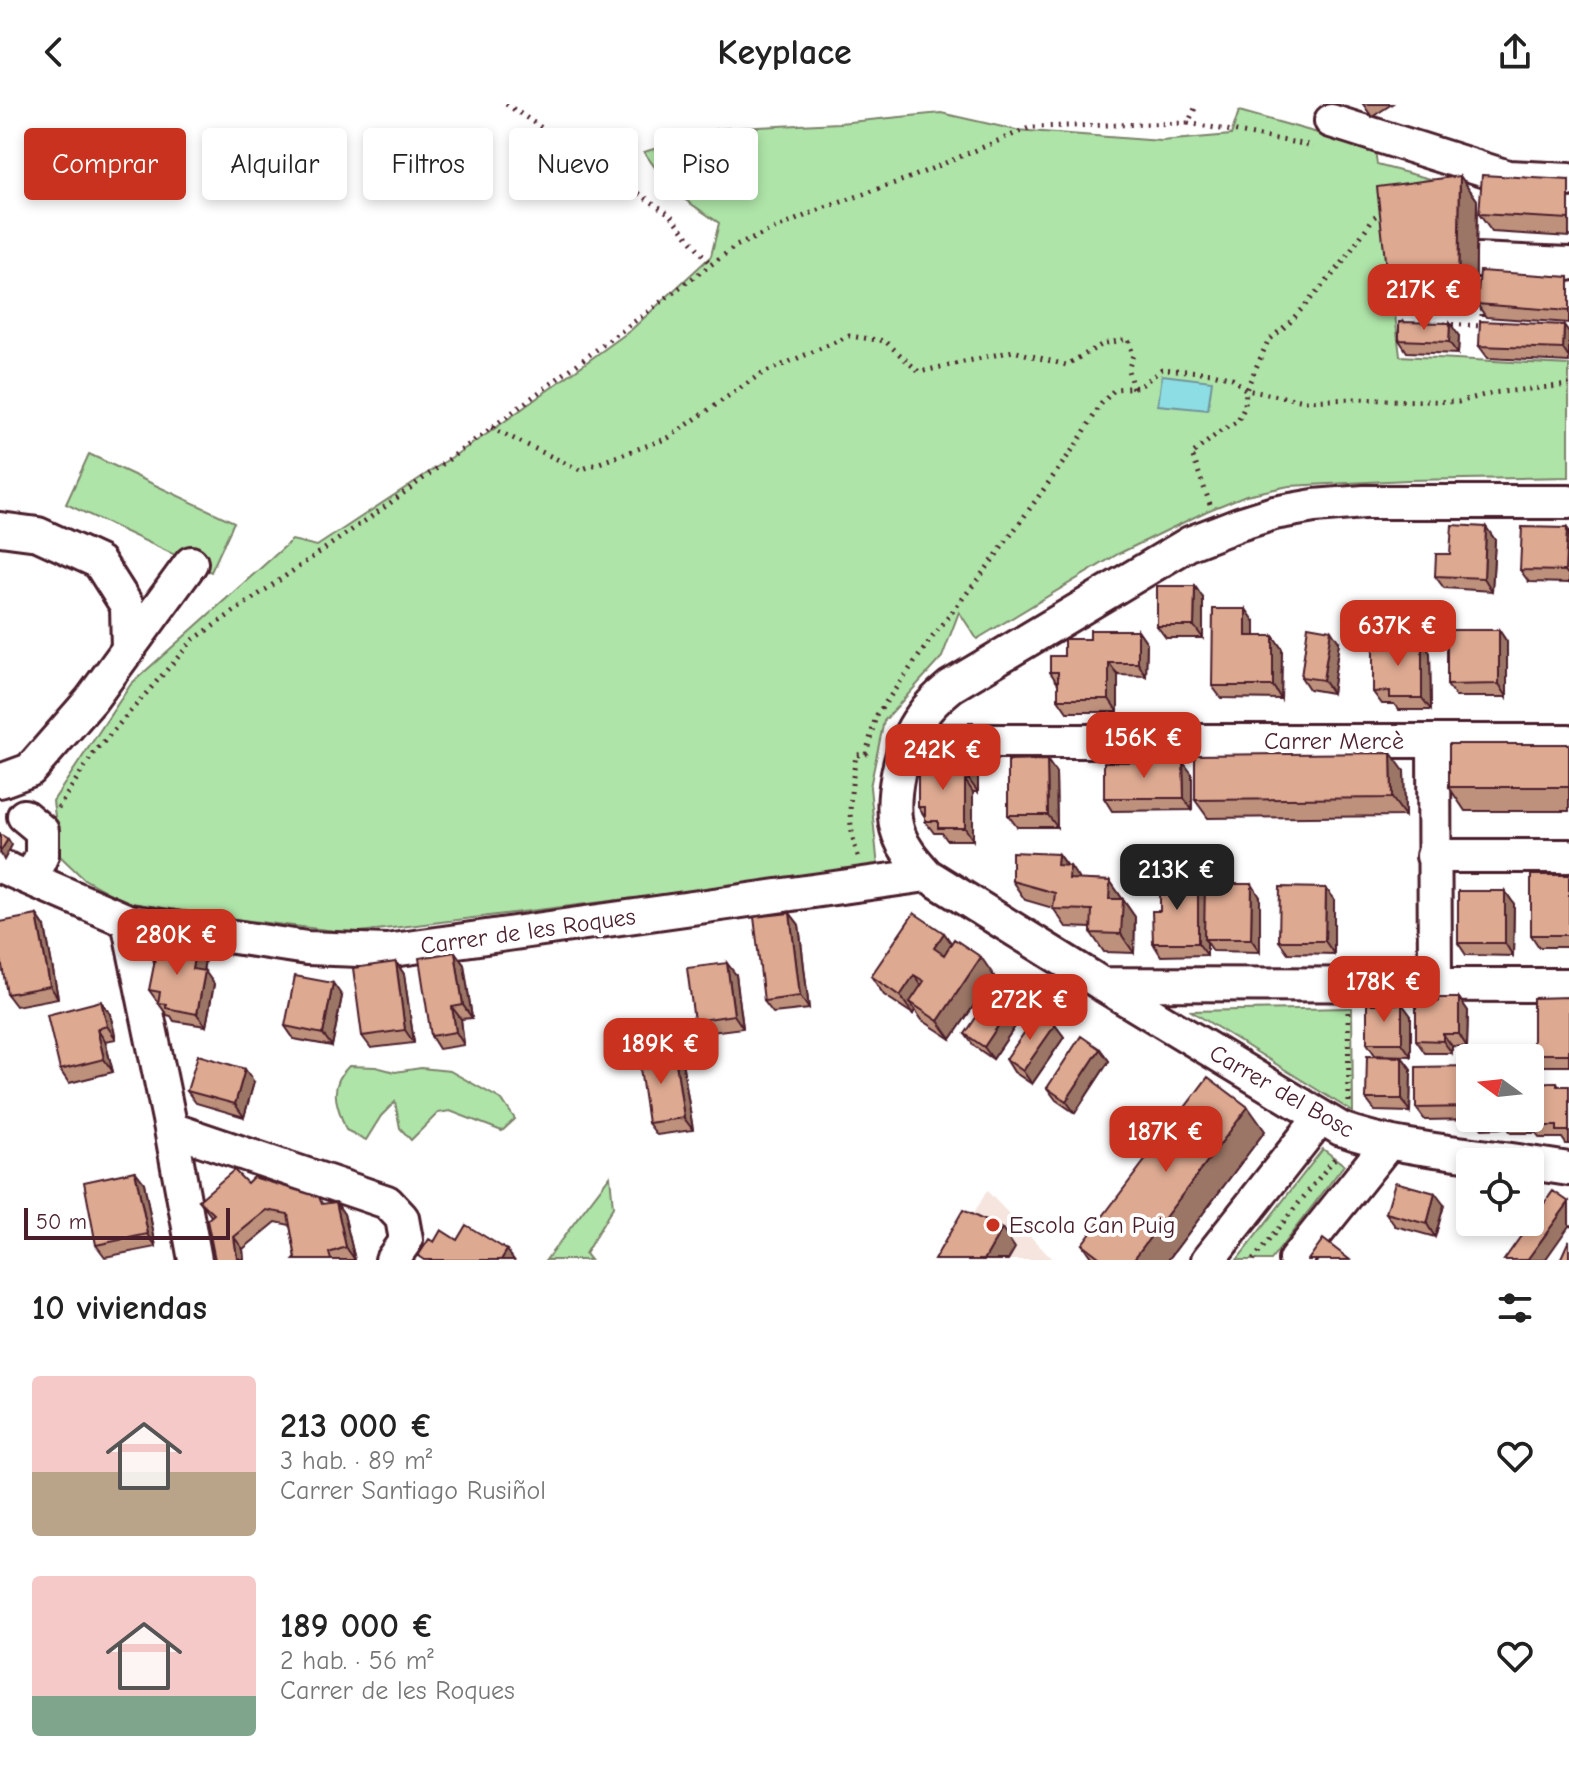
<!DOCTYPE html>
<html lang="es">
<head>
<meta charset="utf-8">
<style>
	body { margin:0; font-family:"Comic Neue",sans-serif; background:#f6f6f6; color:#222; height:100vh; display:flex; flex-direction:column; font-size:30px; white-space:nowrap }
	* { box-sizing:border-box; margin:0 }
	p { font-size:26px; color:#767676 }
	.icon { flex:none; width:44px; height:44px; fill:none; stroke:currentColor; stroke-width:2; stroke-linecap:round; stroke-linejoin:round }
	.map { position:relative; height:1156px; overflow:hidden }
	.panel { display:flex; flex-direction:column; background:#fff; flex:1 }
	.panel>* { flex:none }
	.banner { position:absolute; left:24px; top:24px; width:800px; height:72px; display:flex; gap:16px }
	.needle { width:52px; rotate:285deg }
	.controls { position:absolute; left:1456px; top:940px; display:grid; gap:16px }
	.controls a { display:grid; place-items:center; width:88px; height:88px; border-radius:8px; background:#fff; box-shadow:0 4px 12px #0003; font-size:40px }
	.scale { position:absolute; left:24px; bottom:20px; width:206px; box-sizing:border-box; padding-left:8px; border:4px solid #4a1f2b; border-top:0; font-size:22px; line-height:28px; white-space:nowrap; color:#4a1f2b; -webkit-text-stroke:6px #fff; paint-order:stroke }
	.price { position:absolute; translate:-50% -68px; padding:0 18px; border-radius:16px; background:#c8321e; color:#fff; font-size:26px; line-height:52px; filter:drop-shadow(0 2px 4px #0008) }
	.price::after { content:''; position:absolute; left:50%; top:48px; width:24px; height:18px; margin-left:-12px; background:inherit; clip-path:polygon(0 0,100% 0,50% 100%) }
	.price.current { background:#222; color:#fff }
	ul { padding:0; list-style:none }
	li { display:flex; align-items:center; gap:24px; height:200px; padding:0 32px }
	li span { display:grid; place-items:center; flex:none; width:224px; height:160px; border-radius:8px; color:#555 }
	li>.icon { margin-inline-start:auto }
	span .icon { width:96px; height:96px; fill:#fffc; stroke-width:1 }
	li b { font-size:34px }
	h2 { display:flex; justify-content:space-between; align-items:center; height:96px; padding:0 32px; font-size:34px }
	.chip { padding:0 28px; border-radius:8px; background:#fff; box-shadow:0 4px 12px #0003; font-size:28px; line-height:72px }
	.chip.current { background:#c8321e; color:#fff }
	header { display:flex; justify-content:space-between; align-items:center; height:104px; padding:0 32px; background:#fff; font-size:36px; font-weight:800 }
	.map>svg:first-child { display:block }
	.built { fill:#f5e5de }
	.green { fill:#aee4a8; stroke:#7c826a; stroke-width:2 }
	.water { fill:#8cdee4; stroke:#72929a; stroke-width:2 }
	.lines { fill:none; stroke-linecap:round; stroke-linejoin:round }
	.minor-casing { stroke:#4a1f2b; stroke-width:38 }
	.path { stroke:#4a1f2b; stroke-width:5; stroke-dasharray:2 6; stroke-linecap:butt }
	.minor { stroke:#fff; stroke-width:32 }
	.wall { fill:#be917d; stroke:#4a1f2b; stroke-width:2 }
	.shaded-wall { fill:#9b7666; stroke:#4a1f2b; stroke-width:2 }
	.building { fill:#dda991; stroke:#4a1f2b; stroke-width:2 }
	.poi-dot { fill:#c8321e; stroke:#fff; stroke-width:3 }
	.labels { text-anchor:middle; stroke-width:8; stroke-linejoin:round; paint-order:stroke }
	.street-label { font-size:24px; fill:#4a1f2b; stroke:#fff }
	.poi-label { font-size:24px; fill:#4a1f2b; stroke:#fff; text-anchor:start }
</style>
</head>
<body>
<header><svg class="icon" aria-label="back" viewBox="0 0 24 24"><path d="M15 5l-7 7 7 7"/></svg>Keyplace<svg class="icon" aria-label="share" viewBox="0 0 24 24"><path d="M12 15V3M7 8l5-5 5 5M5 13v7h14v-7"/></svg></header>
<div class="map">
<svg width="1569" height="1156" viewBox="0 0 1569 1156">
	<rect width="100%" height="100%" fill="#fff"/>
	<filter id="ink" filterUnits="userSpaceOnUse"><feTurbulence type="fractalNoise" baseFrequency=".0125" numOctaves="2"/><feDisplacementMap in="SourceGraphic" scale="16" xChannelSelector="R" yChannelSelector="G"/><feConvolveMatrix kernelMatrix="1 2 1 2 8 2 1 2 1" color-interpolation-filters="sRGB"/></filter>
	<g filter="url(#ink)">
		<!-- built -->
		<path class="built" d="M987 1087 1053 1156H945Z"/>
		<!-- green -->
		<path class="green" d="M1239 7 1375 45 1377 61 1469 85V92L1382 103 1400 252 1569 261V373L1408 376 1289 382 1246 391 1207 407 1118 450 977 535 959 508 942 553 884 617 870 683 878 764 352 829 234 815 125 798 84 775 60 752 53 697 131 580 292 436 317 442 490 328 631 226 711 152 719 119 671 86 644 48 717 25 839 19 941 9 1016 26 1161 37 1231 31Z
			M89 350 234 418 211 468 66 400Z
			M1352 904 1353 1008 1191 907 1348 904Z
			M349 962 376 963 395 968 421 964 450 967 502 996 515 1015 502 1027 450 1007 438 1009 411 1036 400 1024 395 998 381 1012 366 1036 346 1026C337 1002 327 983 349 962Z
			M1323 1045 1344 1061 1271 1156H1237Z
			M610 1072 613 1103 585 1150 590 1156H546Z"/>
		<!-- water -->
		<path class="water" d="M1162 271 1212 277 1208 306 1158 301Z"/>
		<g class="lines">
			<!-- minor casing -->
			<g class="minor-casing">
				<path id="minor" d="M1331 17 1508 73 1569 76
					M1476 156 1569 160
					M1569 398H1364L1314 402 1274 409 1239 420 1190 439 951 582C940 591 929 601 921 613 901 639 887 700 899 731 905 747 916 758 927 771L1102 880 1569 881
					M0 425 38 430 99 458 127 502 128 546
					M907 637H1569
					M1434 637 1435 881
					M0 677 30 666 91 596 191 459
					M24 712 42 727V751L31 774
					M1433 752H1569
					M0 762 128 817
					M1103 881 1341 1025C1396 1045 1466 1049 1524 1058
					M171 1025 387 1098 402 1114 406 1136 392 1156
					M1530 1059 1569 1065
					M195 1156 171 1025 128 817 307 844 386 847 927 771
					M1208 1156 1320 1014
					M1295 1156 1389 1038
					M1556 1156 1569 1139"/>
			</g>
			<!-- path -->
			<path class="path" d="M506 0 671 111 711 161
				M1188 19 1314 42
				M1398 185 1402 218H1406
				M1444 220 1482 222V201
				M491 324 580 366 668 334 759 271 849 232 885 237 919 268 1013 247 1066 261 1103 240 1128 235 1133 251 1128 266 1133 285
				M1210 400 1192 350 1221 327 1238 317 1245 302 1246 286 1268 237 1290 218 1341 161 1374 113 1385 106
				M866 650 876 612 934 531 989 461 1078 338 1101 300 1115 285 1139 283 1162 265 1213 269 1232 274 1246 286 1305 297 1353 295 1458 298 1492 289 1569 281
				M58 704 93 650 193 536 382 405 736 142 816 107 912 73 1031 23 1188 19 1197 0
				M858 752C845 714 851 689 856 651L867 650
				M1348 908 1349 998
				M1253 1156 1335 1054"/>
			<!-- minor -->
			<use href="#minor" class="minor"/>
		</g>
		<!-- wall -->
		<path class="wall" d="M1363 0H1392L1372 13Z
			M1460 72 1477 96 1475 204 1404 198 1387 174Z
			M1569 76V133L1492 128 1479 110Z
			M1569 173V219L1486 213 1477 200Z
			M1569 228V258L1488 254 1479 242Z
			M1459 232 1458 250 1407 248 1399 236Z
			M1486 423 1495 436 1492 487 1444 484 1435 472 1450 450Z
			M1567 424 1569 427V479L1529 478 1520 466Z
			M1203 494V534H1166L1157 522Z
			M1255 518V532H1273L1282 545 1281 595 1221 594 1212 582Z
			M1138 526 1147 539 1146 572 1118 571V608H1067L1058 595V580L1050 568 1064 552 1090 535Z
			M1499 526 1507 538V593H1456L1447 581Z
			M1422 537 1430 549 1431 606H1399L1394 600H1382L1373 588Z
			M1339 538 1332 589 1309 585 1301 573Z
			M1569 640V707H1465L1449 683Z
			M1047 656 1056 669 1057 723H1017L1008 711Z
			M918 658 978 671V688H973V736H947L942 729H934L925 717V713L918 703Z
			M1404 667 1405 712 1208 714 1195 696Z
			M1192 670V706L1112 707 1104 694Z
			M1058 750 1067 762H1070L1079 776 1110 777 1135 813 1134 849 1104 848 1091 829V824L1066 823 1053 804 1025 796 1012 777Z
			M1569 771V843H1539L1531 831Z
			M1205 783 1260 793V848L1213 847 1207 838V851L1161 852 1153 839 1160 807Z
			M1505 787 1514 800 1513 852 1466 851 1458 839Z
			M1334 796V850L1288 849 1279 837Z
			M790 809 799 821 809 905 773 909 764 897Z
			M37 811 45 823 58 894 16 902 7 890Z
			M944 829 951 839 994 872 951 935 922 916 915 906 913 910 884 891 871 872Z
			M196 843 205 856 203 867 214 880 206 922 174 917 171 912 167 911 149 886Z
			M455 848 464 861 472 914 461 915 464 941 439 945 431 932Z
			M396 858 404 870 414 939 371 944 362 932Z
			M736 871 743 924 703 929 694 917Z
			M342 892 332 942 294 935 285 922Z
			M1569 893V962H1542L1533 950Z
			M1459 894 1468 907 1467 943 1452 942V949H1425L1416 936 1438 898Z
			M1402 900 1411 912V952L1375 951 1367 939Z
			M1025 908 993 955 974 942 965 930Z
			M110 910 116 935 105 937 113 968 69 979 60 966Z
			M1055 921 1064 933 1032 980 1014 968 1006 955Z
			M1100 945 1109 957 1075 1009 1056 996 1047 984Z
			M1402 953 1411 965 1410 1008 1375 1007 1366 995Z
			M682 957 693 1026 657 1031 648 1019Z
			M1470 962V1014H1530L1531 973 1534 979 1557 978 1559 982H1569V1040H1566L1562 1034H1540L1536 1029H1511L1508 1024 1482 1025 1475 1015 1425 1016 1416 1004Z
			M254 978 244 1013 196 999 187 987Z
			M1265 1027 1168 1156H1093L1082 1140Z
			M135 1067 144 1079 156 1143 105 1153 96 1141Z
			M247 1079 324 1100 344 1110 355 1156H294L296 1154 290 1121 276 1118 243 1145 244 1156 199 1096Z
			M1444 1101 1435 1133 1395 1122 1386 1109Z"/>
		<!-- shaded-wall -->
		<path class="shaded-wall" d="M1460 72 1477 96 1475 204 1458 181Z
			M1450 219 1459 232 1458 250 1449 238Z
			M1564 221 1569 228V254L1563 245Z
			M1486 423 1495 436 1492 487 1484 474Z
			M1567 424 1569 427V472L1565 467Z
			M1195 482 1203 494V534L1194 522Z
			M1246 505 1255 518V545L1246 532Z
			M1138 526 1147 539 1146 572 1138 559Z
			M1331 526 1339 538 1332 589 1323 576Z
			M1499 526 1507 538V593L1499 580Z
			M1273 532 1282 545 1281 595 1273 582Z
			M1422 537 1430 549 1431 606 1422 594Z
			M1109 559 1118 571V608L1109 595Z
			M1391 649 1404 667 1405 712 1392 694Z
			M1047 656 1056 669 1057 723 1048 711Z
			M969 658 978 671V688L969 676Z
			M1183 658 1192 670V706L1184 694Z
			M965 676 973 688V736L965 724Z
			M8 735 12 741 4 756 0 748Z
			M1058 750 1069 766 1070 762 1082 780V794L1057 761Z
			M1198 774 1207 786 1204 835 1207 838V851L1198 839Z
			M1110 777 1135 813 1134 849 1121 830 1109 795Z
			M1252 780 1260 793V848L1251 835Z
			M1326 784 1334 796V850L1325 837Z
			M1505 787 1514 800 1513 852 1505 839Z
			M790 809 799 821 809 905 800 892Z
			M37 811 45 823 58 894 50 882Z
			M944 829 957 847 947 862 934 844Z
			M196 843 205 856 201 877 192 865Z
			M455 848 464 861 472 914 463 901Z
			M981 853 994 872 951 935 938 917Z
			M396 858 404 870 414 939 405 926Z
			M727 859 736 871 743 924 734 911Z
			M205 867 214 880 206 922 197 910Z
			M914 871 927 889 910 898 915 906 913 910 900 892Z
			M333 879 342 892 332 942 323 930Z
			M1459 894 1468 907 1467 943 1459 930Z
			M1016 895 1025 908 993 955 984 943Z
			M101 897 110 910 116 935 107 922Z
			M1402 900 1411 912V952L1402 939Z
			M452 903 461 915 464 941 456 928Z
			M1055 921 1064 933 1032 980 1023 967Z
			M97 925 105 937 113 968 104 955Z
			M1443 930 1452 942V949L1443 937Z
			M674 945 682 957 693 1026 684 1014Z
			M1100 945 1109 957 1075 1009 1066 997Z
			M1402 953 1411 965 1410 1008 1402 995Z
			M245 965 254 978 244 1013 235 1000Z
			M1248 1003 1265 1027 1168 1156H1133Z
			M135 1067 144 1079 156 1143 148 1130Z
			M1435 1089 1444 1101 1435 1133 1427 1120Z
			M336 1098 344 1110 355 1156 346 1143Z
			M1569 1098V1122L1545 1156H1527Z
			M1002 1125 1015 1144 1008 1156H984Z
			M234 1133 243 1145 244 1156 237 1154Z
			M507 1146 514 1156H501Z"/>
		<!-- building -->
		<path class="building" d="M1482 71 1569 76V115L1479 110Z
			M1460 72 1458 181 1387 174 1377 83Z
			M1480 167 1569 173V207L1477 200Z
			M1480 217 1564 221 1563 245 1479 242Z
			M1399 218 1450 219 1449 238 1399 236Z
			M1452 421 1486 423 1484 474 1435 472 1436 450H1450Z
			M1522 423 1567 424 1565 467 1520 466Z
			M1157 482H1195L1194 522H1157Z
			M1213 505H1246V532H1273V582H1212Z
			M1308 522 1331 526 1323 576 1301 573Z
			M1090 526H1138V559H1109V595H1058V568H1050V552H1064V535H1090Z
			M1447 526H1499V580L1447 581Z
			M1373 537H1422V594H1390V587L1373 588Z
			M1449 640H1569V683H1449Z
			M1391 649 1392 694 1195 696V651Z
			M1047 656 1048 711H1008V657Z
			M918 658H969V676H965V724H938V717H925V703H918Z
			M1104 658H1183L1184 694H1104Z
			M0 730 8 735 0 748Z
			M1012 748 1058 750 1057 761 1070 762 1069 775 1110 777 1109 795H1123L1121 830 1091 829 1092 806 1053 805 1055 789 1012 777Z
			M1531 771H1569V831H1531Z
			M1160 774H1198V839H1153L1152 807H1160Z
			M1205 780H1252L1251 835H1204Z
			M1280 783 1326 784 1325 837H1279Z
			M1458 787H1505V839H1458Z
			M790 809 800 892 764 897 754 813Z
			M914 809 944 829 934 844 944 851 954 835 981 853 938 917 910 898 924 877 914 871 900 892 871 872Z
			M37 811 50 882 7 890 0 850V818Z
			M159 836 196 843 192 865 205 867 197 910 166 904V900L158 899 160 888 149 886Z
			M455 848 463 901 452 903 456 928 431 932 419 854Z
			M396 858 405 926 362 932 353 864Z
			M727 859 734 911 694 917 687 864Z
			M295 872 333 879 323 930 285 922Z
			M997 882 1016 895 984 943 965 930Z
			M1569 893V950H1533V894Z
			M1438 894H1459V930H1443V937L1416 936V898H1438Z
			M101 897 107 922 97 925 104 955 60 966 47 911Z
			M1367 900H1402V939H1367Z
			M1038 909 1055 921 1023 967 1006 955Z
			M1081 932 1100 945 1066 997 1047 984Z
			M674 945 684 1014 648 1019 638 951Z
			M198 951 245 965 235 1000 187 987Z
			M1367 952 1402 953V995H1366Z
			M1470 962V1003L1416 1004V963Z
			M1208 973 1248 1003 1133 1156H1103L1082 1140Z
			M1530 973 1531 979 1557 978V982H1569V1027H1557V1022H1531L1532 1016H1503V1014H1530Z
			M234 1066 247 1079 253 1073 319 1093 322 1100 336 1098 346 1143 329 1149 331 1156H294L296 1154 288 1110 267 1106 234 1133 237 1154 243 1156H215L207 1116 214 1110 199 1096Z
			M135 1067 148 1130 96 1141 84 1078Z
			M1395 1078 1435 1089 1427 1120 1386 1109Z
			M1553 1087 1569 1098 1527 1156H1504Z
			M963 1106 1002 1125 984 1156H934Z
			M466 1121 507 1146 501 1156H424L418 1152 429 1135 434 1138 441 1126 457 1136Z
			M1323 1135 1350 1156H1308Z
			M1569 1136V1156H1560Z"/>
	</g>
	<!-- markers -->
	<circle class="poi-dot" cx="993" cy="1121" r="8"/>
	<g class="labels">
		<!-- street labels -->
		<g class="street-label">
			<text x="1334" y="645">Carrer Mercè</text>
			<text transform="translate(528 827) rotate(-8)" y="8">Carrer de les Roques</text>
			<text transform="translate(1282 987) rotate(30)" y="8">Carrer del Bosc</text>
		</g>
		<!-- poi labels -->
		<g class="poi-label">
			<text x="1009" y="1129">Escola Can Puig</text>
		</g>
	</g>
</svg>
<div class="controls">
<a><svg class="needle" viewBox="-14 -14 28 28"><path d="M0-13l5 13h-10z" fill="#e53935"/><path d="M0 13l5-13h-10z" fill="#767676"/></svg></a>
<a><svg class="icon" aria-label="locate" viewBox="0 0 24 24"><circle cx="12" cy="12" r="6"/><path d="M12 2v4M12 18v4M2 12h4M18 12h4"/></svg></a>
</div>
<div class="scale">50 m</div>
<b class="price" style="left:1424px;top:228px">217K €</b>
<b class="price" style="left:1398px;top:564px">637K €</b>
<b class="price" style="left:1144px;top:676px">156K €</b>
<b class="price" style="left:943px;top:688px">242K €</b>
<b class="price current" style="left:1177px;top:808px">213K €</b>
<b class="price" style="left:177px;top:873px">280K €</b>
<b class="price" style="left:1384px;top:920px">178K €</b>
<b class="price" style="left:1030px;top:938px">272K €</b>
<b class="price" style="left:661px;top:982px">189K €</b>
<b class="price" style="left:1166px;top:1070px">187K €</b>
<div class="banner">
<a class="chip current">Comprar</a>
<a class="chip">Alquilar</a>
<a class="chip">Filtros</a>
<a class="chip">Nuevo</a>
<a class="chip">Piso</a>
</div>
</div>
<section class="panel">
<h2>10 viviendas<svg class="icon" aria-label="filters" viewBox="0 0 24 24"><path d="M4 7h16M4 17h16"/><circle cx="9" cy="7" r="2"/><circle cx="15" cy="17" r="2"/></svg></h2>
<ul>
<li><span style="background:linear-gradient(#f6c9c9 60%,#b9a48a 0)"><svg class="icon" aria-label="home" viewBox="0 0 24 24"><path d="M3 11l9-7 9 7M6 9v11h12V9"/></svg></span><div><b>213 000 €</b><p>3 hab. · 89 m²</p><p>Carrer Santiago Rusiñol</p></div><svg class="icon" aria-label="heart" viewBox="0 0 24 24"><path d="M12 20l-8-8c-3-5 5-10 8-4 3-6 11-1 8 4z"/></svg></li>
<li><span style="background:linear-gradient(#f6c9c9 75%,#7fa58c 0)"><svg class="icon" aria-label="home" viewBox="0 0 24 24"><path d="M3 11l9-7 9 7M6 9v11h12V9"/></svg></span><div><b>189 000 €</b><p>2 hab. · 56 m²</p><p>Carrer de les Roques</p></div><svg class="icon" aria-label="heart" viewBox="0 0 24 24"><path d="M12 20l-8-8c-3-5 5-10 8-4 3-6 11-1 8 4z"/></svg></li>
</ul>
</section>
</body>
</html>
